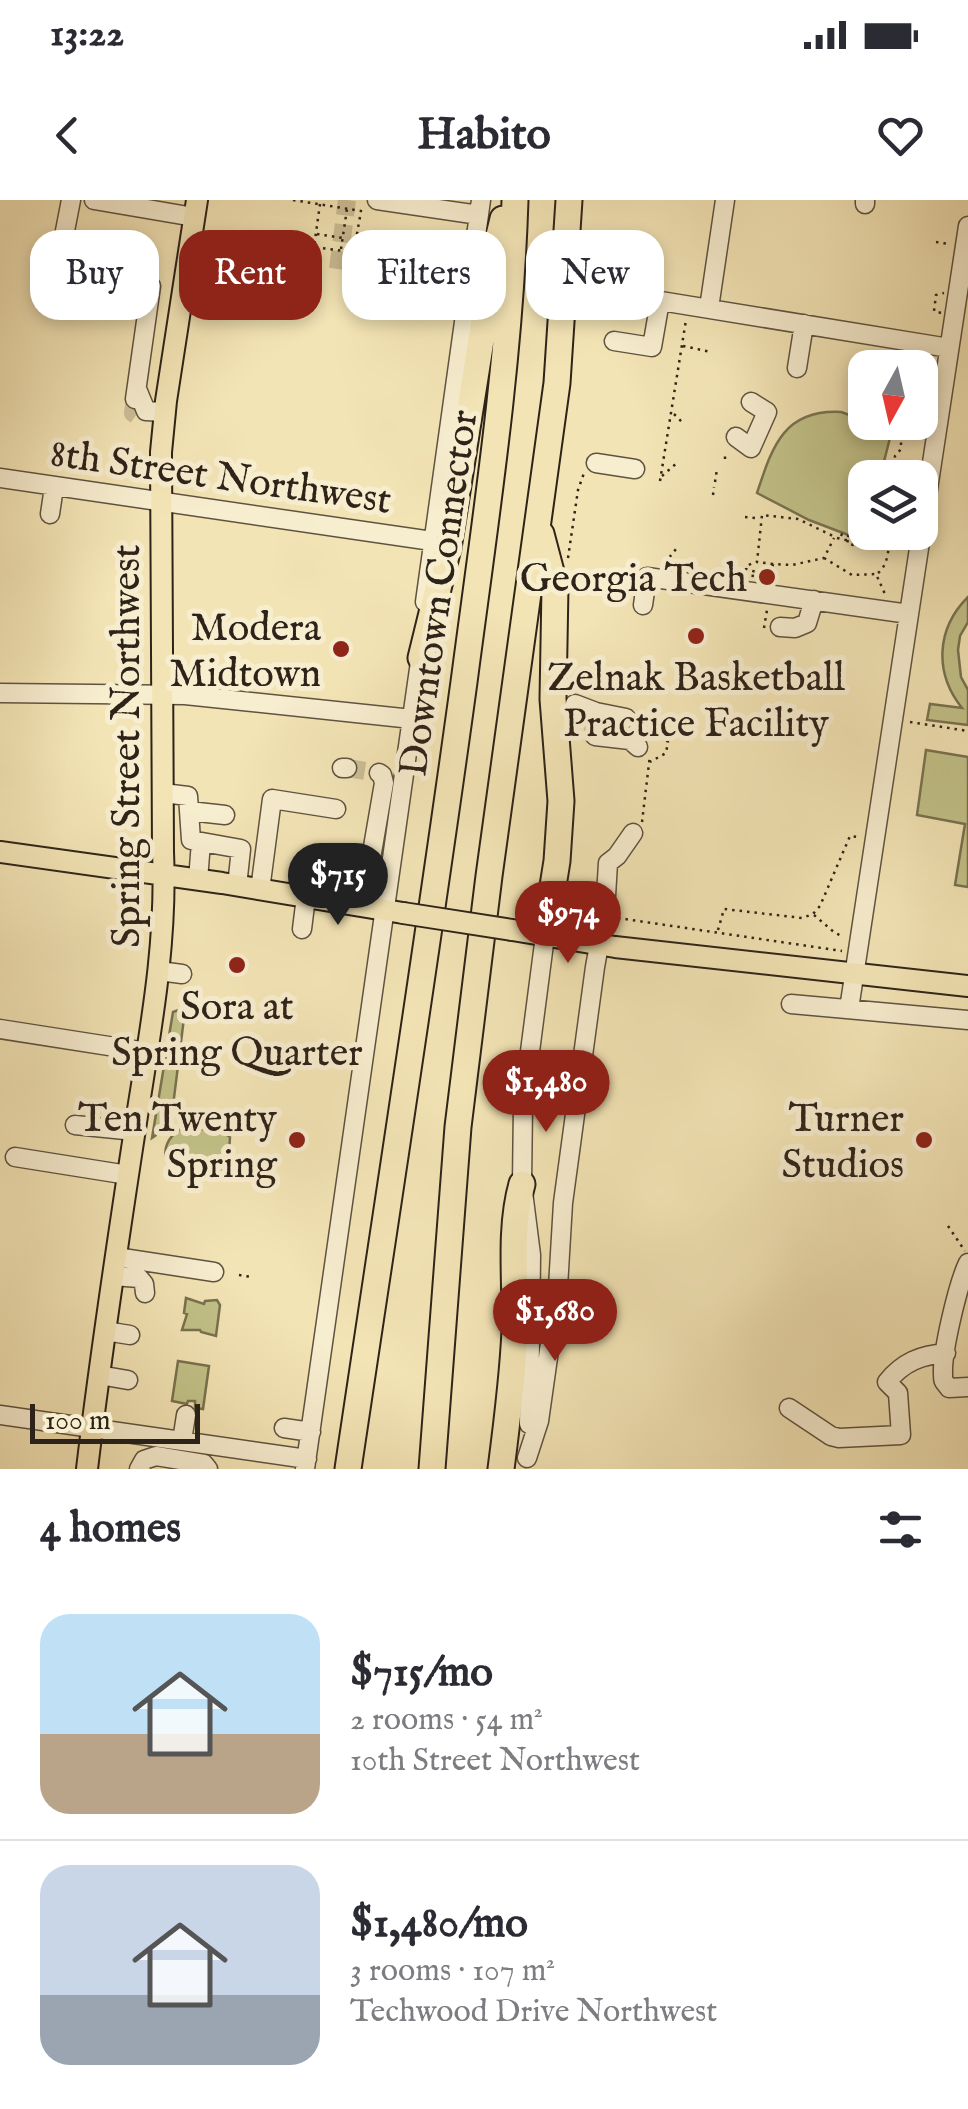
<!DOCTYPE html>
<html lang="en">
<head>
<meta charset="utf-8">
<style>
	body { margin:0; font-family:"IM FELL English",serif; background:#f7f7f7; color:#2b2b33; height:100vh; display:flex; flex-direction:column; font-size:38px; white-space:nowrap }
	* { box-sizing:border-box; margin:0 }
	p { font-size:32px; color:#7c7c81 }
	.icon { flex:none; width:55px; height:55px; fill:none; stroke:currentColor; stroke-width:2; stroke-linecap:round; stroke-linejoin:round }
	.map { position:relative; height:1269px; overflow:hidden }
	.side { display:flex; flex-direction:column; background:#fff; flex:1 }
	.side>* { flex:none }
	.banner { position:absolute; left:30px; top:30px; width:910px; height:90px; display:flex; gap:20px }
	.needle { width:65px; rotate:188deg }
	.buttons { position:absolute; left:848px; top:150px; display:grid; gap:20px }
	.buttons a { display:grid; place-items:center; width:90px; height:90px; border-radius:20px; background:#fff; box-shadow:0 5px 15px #0003; font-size:50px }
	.scale { position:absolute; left:30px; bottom:25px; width:170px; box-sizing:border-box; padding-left:10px; border:5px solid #2e2319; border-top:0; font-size:28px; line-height:35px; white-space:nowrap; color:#2e2319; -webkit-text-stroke:8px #f7edcf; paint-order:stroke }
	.price { position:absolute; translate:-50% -85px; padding:0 22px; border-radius:35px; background:#8f2418; color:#fff; font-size:32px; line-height:65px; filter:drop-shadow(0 2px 5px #0008) }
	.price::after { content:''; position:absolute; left:50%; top:60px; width:30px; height:22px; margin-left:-15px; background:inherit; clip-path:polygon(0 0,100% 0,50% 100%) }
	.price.selected { background:#222; color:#fff }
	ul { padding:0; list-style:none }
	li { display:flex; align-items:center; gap:30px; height:250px; padding:0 40px }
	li+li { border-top:2px solid #e1e1e2 }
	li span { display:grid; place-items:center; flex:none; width:280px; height:200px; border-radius:30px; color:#555 }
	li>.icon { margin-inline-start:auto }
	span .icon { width:120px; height:120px; fill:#fffc; stroke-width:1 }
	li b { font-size:42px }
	h2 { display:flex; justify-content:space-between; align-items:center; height:120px; padding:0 40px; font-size:42px }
	.chip { padding:0 35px; border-radius:30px; background:#fff; box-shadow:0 5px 15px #0003; font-size:35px; line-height:90px }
	.chip.selected { background:#8f2418; color:#fff }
	.status { display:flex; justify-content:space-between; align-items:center; height:70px; padding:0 50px; background:#fff; direction:ltr }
	.status svg { height:28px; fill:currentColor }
	header { display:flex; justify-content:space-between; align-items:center; height:130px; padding:0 40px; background:#fff; font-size:45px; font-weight:700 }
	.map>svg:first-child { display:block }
	.green { fill:#c2c288; stroke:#787250; stroke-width:2.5 }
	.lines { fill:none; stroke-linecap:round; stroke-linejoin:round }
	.minor-tunnel { stroke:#ccbd96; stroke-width:18; stroke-dasharray:18 9; stroke-linecap:butt }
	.minor-casing { stroke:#5f5340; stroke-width:21 }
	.major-casing { stroke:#2e2319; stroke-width:24 }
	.highway-casing { stroke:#2e2319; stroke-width:29 }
	.path { stroke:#2e2319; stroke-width:2.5; stroke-dasharray:2.5 5; stroke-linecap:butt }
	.minor { stroke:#f7edcf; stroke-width:18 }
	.major { stroke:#f3e4b5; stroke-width:20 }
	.highway { stroke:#f3e4b5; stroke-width:25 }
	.major-bridge-casing { stroke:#2e2319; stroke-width:24; stroke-linecap:butt }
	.major-bridge { stroke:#f3e4b5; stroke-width:20 }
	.poi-dot { fill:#8f2418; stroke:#f7edcf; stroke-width:4 }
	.labels { text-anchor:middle; stroke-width:10; stroke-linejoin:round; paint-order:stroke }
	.street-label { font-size:40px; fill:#2e2319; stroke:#f7edcf }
	.poi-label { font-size:40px; fill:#2e2319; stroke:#f7edcf; text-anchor:end }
</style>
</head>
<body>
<div class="status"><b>13:22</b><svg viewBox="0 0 49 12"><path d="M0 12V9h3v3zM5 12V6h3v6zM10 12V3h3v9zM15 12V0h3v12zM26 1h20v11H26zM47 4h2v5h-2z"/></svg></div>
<header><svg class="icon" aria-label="back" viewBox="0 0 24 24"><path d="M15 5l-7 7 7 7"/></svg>Habito<svg class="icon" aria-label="heart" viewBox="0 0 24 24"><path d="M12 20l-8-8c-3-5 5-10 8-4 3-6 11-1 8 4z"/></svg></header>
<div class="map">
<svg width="968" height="1269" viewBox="0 0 968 1269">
	<rect width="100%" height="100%" fill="#f3e4b5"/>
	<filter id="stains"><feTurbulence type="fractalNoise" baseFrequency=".002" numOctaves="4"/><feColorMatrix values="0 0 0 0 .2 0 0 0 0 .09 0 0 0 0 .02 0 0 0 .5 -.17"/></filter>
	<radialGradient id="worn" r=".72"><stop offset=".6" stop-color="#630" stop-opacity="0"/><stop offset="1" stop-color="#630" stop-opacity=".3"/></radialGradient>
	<!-- green -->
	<path class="green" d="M841 212 892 230 880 277 865 278C865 300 871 322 851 336L809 320 757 293C772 248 783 209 841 212Z
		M968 397V422L960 436 958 450 961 477 968 490V525L927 520 930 504 962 508C934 473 936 429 968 397Z
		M926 550 968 557V687L955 685 965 624 917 615Z
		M181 809 185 810 172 914C164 923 162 932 152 938L173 812Z
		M186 927 222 932 230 937 228 970 225 976 219 977C207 976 189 976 178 970 155 959 167 933 186 927Z
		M186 1098 204 1104 205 1101 217 1100 220 1105 216 1136 201 1132 200 1130H182L187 1114 184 1113Z
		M178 1161 209 1166 203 1209 195 1208V1201H188L187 1204 172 1201Z"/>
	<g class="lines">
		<!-- minor-tunnel -->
		<path class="minor-tunnel" d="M338 69 347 0
			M58 71 63 41
			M135 199 133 213 137 216
			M347 568 379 573"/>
		<!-- minor casing -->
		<g class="minor-casing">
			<path id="minor" d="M94 0 194 17
				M377 0 479 15
				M865 4V0
				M63 41 71 0
				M81 70 145 79 151 86 135 199
				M624 95 949 148
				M709 108 725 0
				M614 141 652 147 660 101
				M797 168 804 124
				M137 189 146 211 165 212
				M736 237 751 248 767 212 751 202
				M596 263 635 269
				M0 278 432 341
				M50 314 54 287
				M425 402 481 0
				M643 405 647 377 909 414
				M780 427 795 428 807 423 814 400
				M0 493 185 495 412 519
				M575 504 596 512 626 518
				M596 512 595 536 630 540 638 547
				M342 568H347
				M163 593 188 596 191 640 241 649 237 686
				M189 611 225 615
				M198 680 201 642
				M260 690 272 599 336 609
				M351 705 369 670 384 583 382 575 379 573
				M302 729 306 697
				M159 771 182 774
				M791 804 968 820
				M849 809 968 26
				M0 829 147 852
				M75 925 135 931
				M15 957 128 975
				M116 1057 214 1072
				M968 1063C958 1084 942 1151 943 1174 943 1183 944 1181 949 1188L968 1187
				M113 1076 139 1078 144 1084 145 1093
				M105 1131 130 1135
				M99 1175 128 1180
				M789 1208 831 1236 839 1238 901 1235 898 1193 887 1182C903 1162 921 1155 946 1153
				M0 1215 307 1259
				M529 1224 531 1055 522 984 523 905 545 736
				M284 1228 311 1232
				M182 1241 186 1215
				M527 1258 539 1221 558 1087 563 1003 595 767 605 712 608 663 617 656 633 633
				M139 1269 144 1260 156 1256 204 1264 208 1269
				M305 1269 422 448"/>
		</g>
		<!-- major casing -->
		<g class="major-casing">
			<path id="major" d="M0 652 222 683 403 713
				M512 730 615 747 968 786
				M87 1269C101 1151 119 1033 137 916 151 827 167 742 163 652L161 252 166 201 197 0"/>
		</g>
		<!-- highway casing -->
		<g class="highway-casing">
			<path id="highway" d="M541 334 555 387 553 499 561 601 557 661 545 736
				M421 458 448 348 495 52 503 19
				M348 1269C387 1007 428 745 464 482 485 322 510 162 515 0
				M432 1269 458 927 489 676 557 183 569 0
				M501 1269C507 1223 513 1177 515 1130 516 1082 509 1030 522 984"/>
		</g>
		<!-- path -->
		<path class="path" d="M293 0 361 11 354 51 359 52
			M320 4 314 47 352 52
			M317 34 343 38
			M936 42 949 44
			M341 49 347 9
			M352 53 351 63H355L356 55
			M941 113 934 111 936 95 944 93
			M683 146 711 152
			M674 214 684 224
			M725 259V255
			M662 276 678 262
			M891 278 894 264
			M898 278 899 269 894 264 895 256 901 249V222
			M660 281 686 120
			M715 282 717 269
			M713 295 714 287
			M745 317 755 318
			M841 336 842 334 852 337 865 329
			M837 338C850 341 861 344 868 332
			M848 340 847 343 853 345 859 342
			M568 358 578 290 584 273
			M824 358 852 375 876 374 885 394
			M665 363 676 349
			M773 364 757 362 762 315 798 319 833 336
			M878 373C890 363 888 346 890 332
			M744 375 762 377 763 374 746 369V366L756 362
			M770 381 773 364 792 365 824 358 834 338
			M764 428 767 410
			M814 484V478
			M640 518H649L668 542 666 553 650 562
			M910 522 968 531
			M642 622 650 555
			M814 715 835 733 844 737
			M572 718H591
			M618 718 842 751
			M718 730 724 709 802 718 813 714 820 706 850 636 858 637
			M948 1026 965 1051
			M239 1075 252 1077"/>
		<!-- minor -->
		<use href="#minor" class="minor"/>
		<!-- major -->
		<use href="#major" class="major"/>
		<!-- highway -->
		<use href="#highway" class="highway"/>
		<!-- major-bridge casing -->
		<g class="major-bridge-casing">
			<path id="major-bridge" d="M403 713 512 730"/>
		</g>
		<!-- major-bridge -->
		<use href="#major-bridge" class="major-bridge"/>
	</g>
	<!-- markers -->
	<g class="poi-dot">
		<circle cx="767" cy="377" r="10"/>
		<circle cx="696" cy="436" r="10"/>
		<circle cx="341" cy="449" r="10"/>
		<circle cx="237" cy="765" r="10"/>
		<circle cx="297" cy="940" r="10"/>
		<circle cx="924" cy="940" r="10"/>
	</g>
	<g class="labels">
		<!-- street labels -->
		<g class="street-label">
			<text transform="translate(221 275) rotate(8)" y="14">8th Street Northwest</text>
			<text transform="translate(437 393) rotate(-82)" y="14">Downtown Connector</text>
			<text transform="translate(125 546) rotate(-90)" y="14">Spring Street Northwest</text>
		</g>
		<!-- poi labels -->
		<g class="poi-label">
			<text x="747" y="391">Georgia Tech</text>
			<text x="321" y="440">Modera<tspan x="321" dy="46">Midtown</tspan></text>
			<text x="696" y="490" text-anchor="middle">Zelnak Basketball<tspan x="696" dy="46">Practice Facility</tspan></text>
			<text x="237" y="819" text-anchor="middle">Sora at<tspan x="237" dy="46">Spring Quarter</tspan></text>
			<text x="277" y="931">Ten Twenty<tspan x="277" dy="46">Spring</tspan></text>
			<text x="904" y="931">Turner<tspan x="904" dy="46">Studios</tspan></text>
		</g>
	</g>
	<rect width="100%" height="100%" filter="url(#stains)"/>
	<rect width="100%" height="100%" fill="url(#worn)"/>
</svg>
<div class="buttons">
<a><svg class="needle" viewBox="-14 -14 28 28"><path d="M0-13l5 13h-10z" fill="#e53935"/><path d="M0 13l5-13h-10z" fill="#7c7c81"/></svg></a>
<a><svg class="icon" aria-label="layers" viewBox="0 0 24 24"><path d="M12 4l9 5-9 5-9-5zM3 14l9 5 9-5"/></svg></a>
</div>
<div class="scale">100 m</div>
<b class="price selected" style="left:338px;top:728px">$715</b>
<b class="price" style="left:568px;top:766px">$974</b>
<b class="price" style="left:546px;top:935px">$1,480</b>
<b class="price" style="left:555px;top:1164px">$1,680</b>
<div class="banner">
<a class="chip">Buy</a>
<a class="chip selected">Rent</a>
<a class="chip">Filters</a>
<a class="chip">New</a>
</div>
</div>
<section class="side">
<h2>4 homes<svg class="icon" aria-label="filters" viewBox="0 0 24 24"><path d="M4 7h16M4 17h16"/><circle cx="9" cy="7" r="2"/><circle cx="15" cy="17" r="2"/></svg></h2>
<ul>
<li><span style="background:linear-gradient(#bfe0f5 60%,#b9a48a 0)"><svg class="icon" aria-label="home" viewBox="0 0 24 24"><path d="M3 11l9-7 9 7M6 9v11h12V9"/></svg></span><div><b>$715/mo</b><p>2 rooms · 54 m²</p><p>10th Street Northwest</p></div></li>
<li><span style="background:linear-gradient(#c9d6e8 65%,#9aa5b1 0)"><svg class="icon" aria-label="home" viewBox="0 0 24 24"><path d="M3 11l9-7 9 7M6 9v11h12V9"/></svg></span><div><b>$1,480/mo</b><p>3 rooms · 107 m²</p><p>Techwood Drive Northwest</p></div></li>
</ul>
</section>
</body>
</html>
